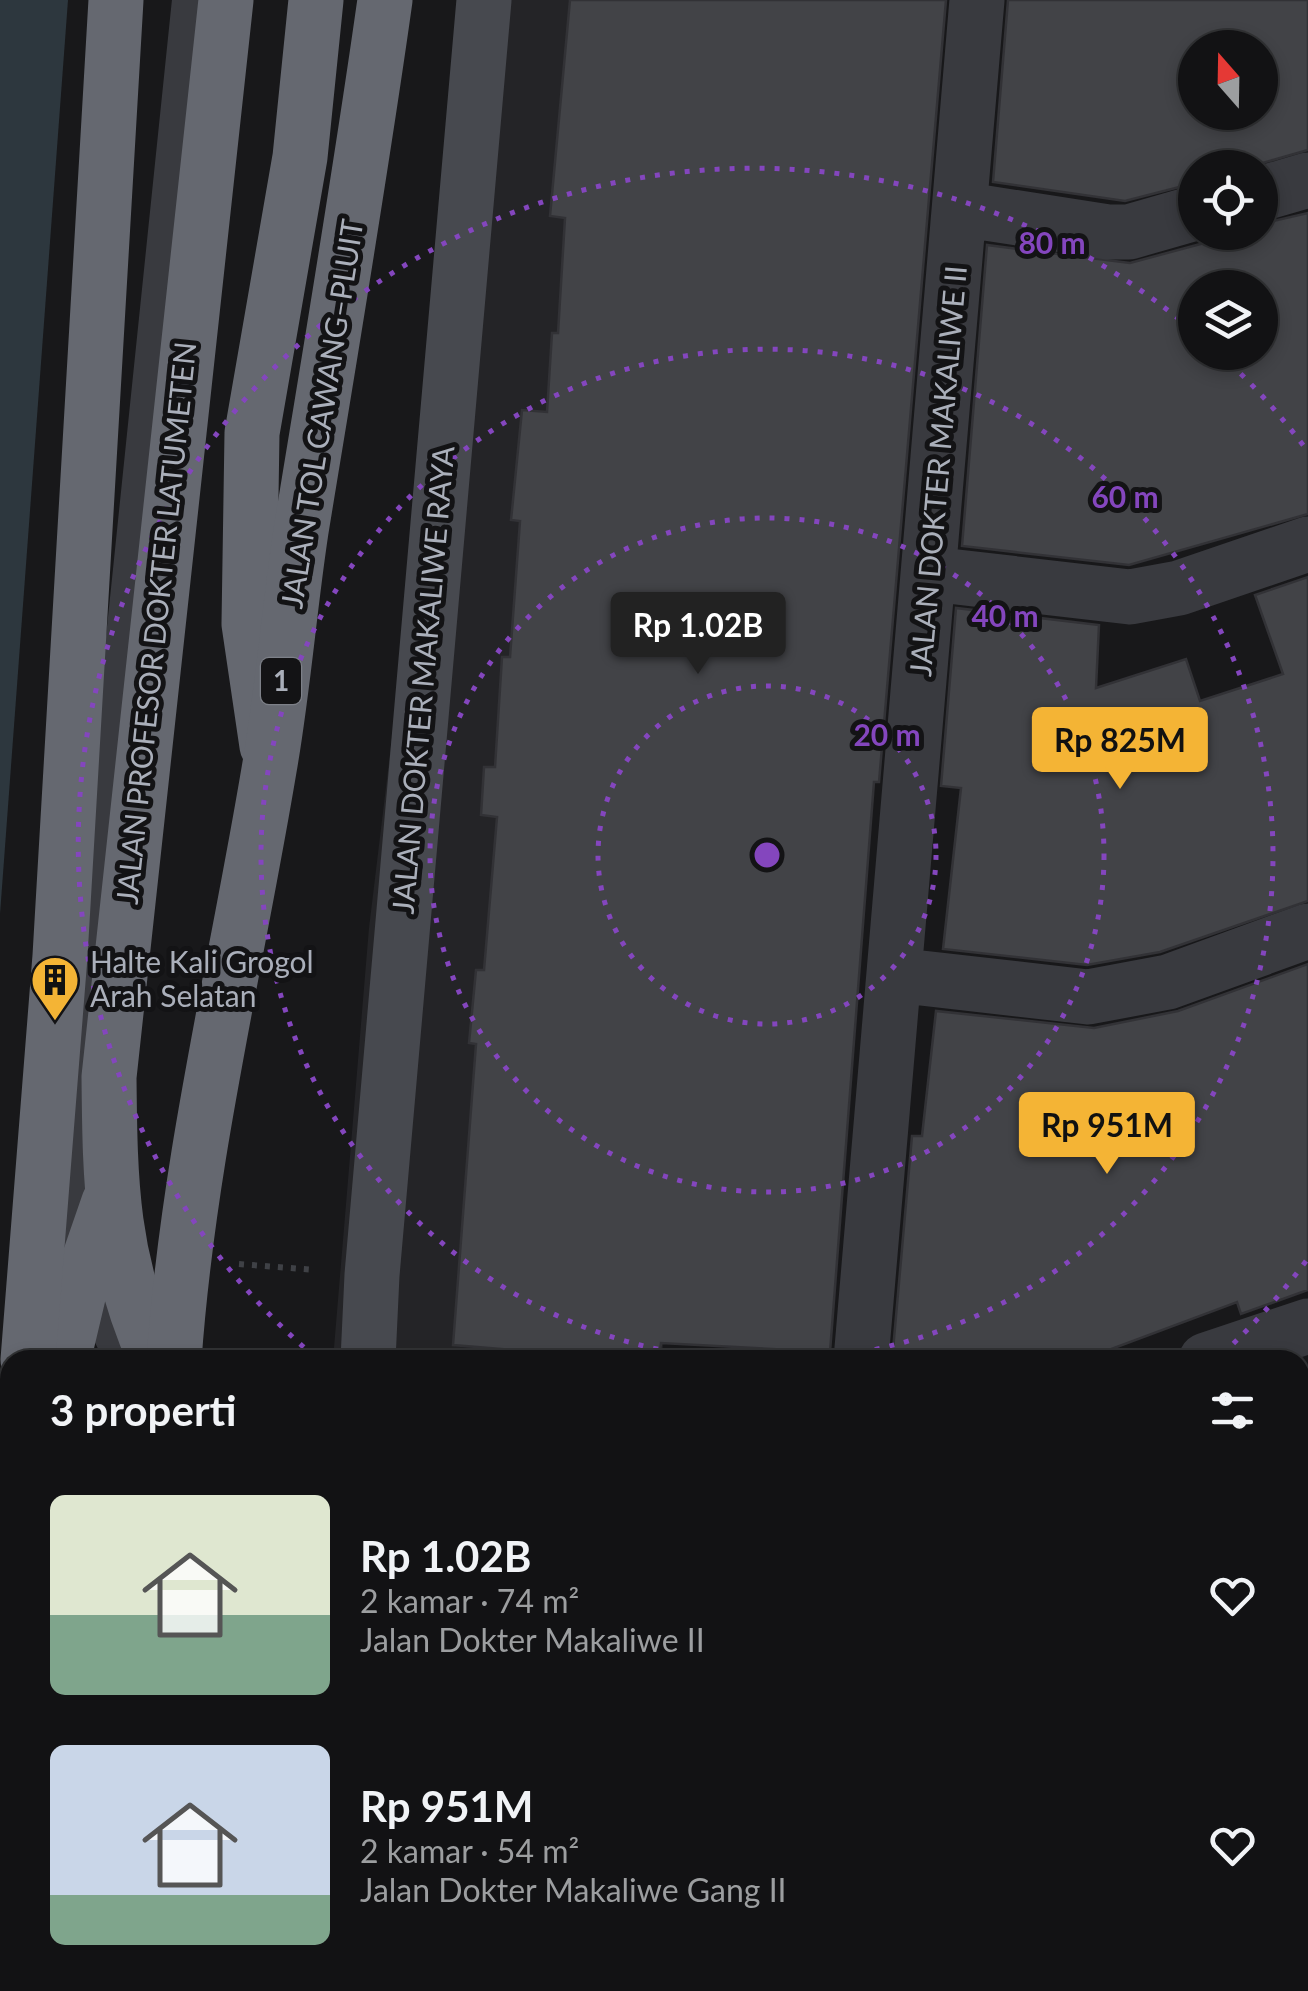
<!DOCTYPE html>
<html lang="id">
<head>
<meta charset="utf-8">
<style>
	body { margin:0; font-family:Lato,sans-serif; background:#1f2022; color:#f1f3f6; height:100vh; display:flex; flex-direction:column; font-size:38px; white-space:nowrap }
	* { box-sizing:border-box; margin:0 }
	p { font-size:32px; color:#9c9ea0 }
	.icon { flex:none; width:55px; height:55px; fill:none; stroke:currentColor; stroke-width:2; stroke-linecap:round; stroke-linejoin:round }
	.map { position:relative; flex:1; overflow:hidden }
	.side { position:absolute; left:0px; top:1350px; width:1310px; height:642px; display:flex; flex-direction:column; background:#121214; border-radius:30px 30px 0 0; box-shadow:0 5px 15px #0003,0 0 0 2px #313234 }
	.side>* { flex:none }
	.needle { width:65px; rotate:340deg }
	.controls { position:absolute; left:1178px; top:30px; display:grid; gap:20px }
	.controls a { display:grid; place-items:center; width:100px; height:100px; border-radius:50%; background:#121214; box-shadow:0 5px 15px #0003,0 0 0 2px #313234; font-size:50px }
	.price { position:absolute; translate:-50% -85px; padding:0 22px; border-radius:10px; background:#f4b435; color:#111; font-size:32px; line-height:65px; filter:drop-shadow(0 2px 5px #0008) }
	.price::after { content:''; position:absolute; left:50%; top:60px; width:30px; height:22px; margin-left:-15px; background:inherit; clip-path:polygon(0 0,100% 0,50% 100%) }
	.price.active { background:#222; color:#fff }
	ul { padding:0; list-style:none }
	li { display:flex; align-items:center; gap:30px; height:250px; padding:0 50px }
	li span { display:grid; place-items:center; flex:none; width:280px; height:200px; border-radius:15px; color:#555 }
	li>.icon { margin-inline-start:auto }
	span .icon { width:120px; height:120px; fill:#fffc; stroke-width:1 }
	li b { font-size:42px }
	h2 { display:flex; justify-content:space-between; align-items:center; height:120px; padding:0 50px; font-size:42px }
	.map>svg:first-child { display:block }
	.built { fill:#242427 }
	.water { fill:#2d373e }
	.building { fill:#424347; stroke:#323236; stroke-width:2.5; fill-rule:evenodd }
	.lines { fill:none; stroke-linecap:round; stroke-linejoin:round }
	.path { stroke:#3f4146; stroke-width:6; stroke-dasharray:5 8; stroke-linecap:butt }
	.lane { stroke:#393a3f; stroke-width:30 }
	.street { stroke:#393a3f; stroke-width:55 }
	.secondary { stroke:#47494f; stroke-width:55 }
	.highway { stroke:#656870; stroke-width:55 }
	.highway-bridge { stroke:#656870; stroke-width:55 }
	.ring { fill:none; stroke:#8446be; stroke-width:5; stroke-dasharray:5 10 }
	.labels { text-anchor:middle; stroke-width:10; stroke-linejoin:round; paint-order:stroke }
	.shield { fill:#131315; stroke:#7d8088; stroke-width:2.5 }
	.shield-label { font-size:28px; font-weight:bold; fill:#aaafba }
	.street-label { font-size:30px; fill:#aaafba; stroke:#131315 }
	.poi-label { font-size:30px; fill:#aaafba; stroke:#131315; text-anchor:start }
	.centre { fill:#8446be; stroke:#131315; stroke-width:5 }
	.ring-label { font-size:30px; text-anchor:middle; font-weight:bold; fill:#8446be; stroke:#131315; stroke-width:10; stroke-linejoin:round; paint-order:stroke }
</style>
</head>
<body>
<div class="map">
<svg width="1308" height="1991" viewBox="0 0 1308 1991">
	<rect width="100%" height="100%" fill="#18181a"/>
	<!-- built -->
	<path class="built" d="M481 0H747L662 1360H333L369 928Z
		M282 1982 598 1983 571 1991H281Z"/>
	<!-- water -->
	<path class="water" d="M0 0H68L0 914Z"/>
	<!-- building -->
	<path class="building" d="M570 0H946L879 782H874L830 1352 661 1343 659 1360H635L453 1345 476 1044 469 1043 476 970H484L497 817 481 815 484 767H495L502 657H510L520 521 511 520 522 410 547 412 552 333H558L565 218 550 216Z
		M1008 0H1308V150L1245 168H1195V183L1125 201 993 182ZM1195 48H1260V112H1195Z
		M1308 213V514L1129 565 962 546 987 245 1130 263 1204 243 1219 232H1260V224ZM1195 288H1260V352H1195Z
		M1308 577V901L1160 952 1087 965 943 949 961 788 941 786 956 608 1099 625 1096 688 1186 659 1200 701 1283 674 1255 595Z
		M1308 964V1290L1241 1314 1237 1302 1082 1360H971L893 1350 912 1136H922L936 1011 1094 1028 1178 1011Z"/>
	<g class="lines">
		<!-- path -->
		<path class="path" d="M239 1264 316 1270"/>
		<!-- lane -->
		<path class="lane" d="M120 1360 82 1280 72 1188 97 869 187 0
			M233 1982V1991"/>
		<!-- street -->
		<path class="street" d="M1260 194 1308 180
			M960 209 1108 232H1129L1195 213
			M931 574 1130 597 1179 588 1308 544
			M895 975 1088 997 1168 982 1308 931
			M861 1360 977 0
			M1206 1360 1308 1326"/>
		<!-- secondary -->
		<path class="secondary" d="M368 1360 372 1275 484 0
			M1300 1862 1308 1860
			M322 1982 383 1991
			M890 1991 925 1982"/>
		<!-- highway -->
		<path class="highway" d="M267 746 249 624 252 433 300 157 316 0
			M63 1360 82 1280 109 1202
			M156 1360C111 1260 110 1184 109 1077L226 0
			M0 1730 10 1600
			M13 1991 14 1982
			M126 1991V1982
			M294 1991 295 1982"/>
		<!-- highway-bridge -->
		<path class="highway-bridge" d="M28 1360 60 956 116 0
			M174 1360C188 1161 236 967 269 770 283 691 289 610 301 531 330 354 360 178 385 0"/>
	</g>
	<!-- distance rings -->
	<g class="ring">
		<circle cx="767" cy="855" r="169"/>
		<circle cx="767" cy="855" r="337"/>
		<path d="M732 1360A506 506 0 1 1 802 1360"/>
		<path d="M1306 1261A675 675 0 0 1 1219 1357M315 1357A675 675 0 0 1 1192 330M1219 353A675 675 0 0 1 1306 449"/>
	</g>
	<!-- icons -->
	<defs>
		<g id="building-pin" transform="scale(2.5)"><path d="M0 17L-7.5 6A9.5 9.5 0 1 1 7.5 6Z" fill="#f4b435" stroke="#131315"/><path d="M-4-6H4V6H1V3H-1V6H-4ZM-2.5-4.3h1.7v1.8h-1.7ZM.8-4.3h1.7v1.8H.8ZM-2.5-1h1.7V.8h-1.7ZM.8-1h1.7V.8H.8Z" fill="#111"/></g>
	</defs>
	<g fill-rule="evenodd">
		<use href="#building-pin" x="55" y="980"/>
	</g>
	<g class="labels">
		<!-- shield labels -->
		<rect class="shield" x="261" y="658" width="40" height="46" rx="8"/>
		<g class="shield-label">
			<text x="281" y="691">1</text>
		</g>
		<!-- street labels -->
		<g class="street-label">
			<text transform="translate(323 414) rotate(-81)" y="10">JALAN TOL CAWANG–PLUIT</text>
			<text transform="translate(939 471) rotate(-85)" y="10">JALAN DOKTER MAKALIWE II</text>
			<text transform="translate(157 623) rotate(-84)" y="10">JALAN PROFESOR DOKTER LATUMETEN</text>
			<text transform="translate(424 680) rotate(-85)" y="10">JALAN DOKTER MAKALIWE RAYA</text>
		</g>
		<!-- poi labels -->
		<g class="poi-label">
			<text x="90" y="973">Halte Kali Grogol<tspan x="90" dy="34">Arah Selatan</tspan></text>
		</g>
	</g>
	<circle cx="767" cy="855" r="15" class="centre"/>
	<g class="ring-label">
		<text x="1052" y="254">80 m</text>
		<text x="1125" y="508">60 m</text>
		<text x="1005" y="627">40 m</text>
		<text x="887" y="746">20 m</text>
	</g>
</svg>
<div class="controls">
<a><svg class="needle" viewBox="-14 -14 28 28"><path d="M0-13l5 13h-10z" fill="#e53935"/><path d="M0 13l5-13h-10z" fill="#9c9ea0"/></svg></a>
<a><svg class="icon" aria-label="locate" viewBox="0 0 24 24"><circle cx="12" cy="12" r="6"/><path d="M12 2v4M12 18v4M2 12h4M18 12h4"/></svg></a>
<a><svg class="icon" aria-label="layers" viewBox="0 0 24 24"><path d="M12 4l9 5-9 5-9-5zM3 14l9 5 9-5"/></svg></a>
</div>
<b class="price active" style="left:698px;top:677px">Rp 1.02B</b>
<b class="price" style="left:1120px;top:792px">Rp 825M</b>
<b class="price" style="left:1107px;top:1177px">Rp 951M</b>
<section class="side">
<h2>3 properti<svg class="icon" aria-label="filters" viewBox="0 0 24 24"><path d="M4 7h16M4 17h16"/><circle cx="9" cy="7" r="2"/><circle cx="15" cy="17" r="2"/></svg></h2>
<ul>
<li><span style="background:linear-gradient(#dfe7d0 60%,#7fa58c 0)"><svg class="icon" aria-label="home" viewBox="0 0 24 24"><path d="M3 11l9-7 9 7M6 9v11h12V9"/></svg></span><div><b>Rp 1.02B</b><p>2 kamar · 74 m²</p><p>Jalan Dokter Makaliwe II</p></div><svg class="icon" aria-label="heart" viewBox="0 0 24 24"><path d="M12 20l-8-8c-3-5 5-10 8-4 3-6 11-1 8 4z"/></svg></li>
<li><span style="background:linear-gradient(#c9d6e8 75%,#7fa58c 0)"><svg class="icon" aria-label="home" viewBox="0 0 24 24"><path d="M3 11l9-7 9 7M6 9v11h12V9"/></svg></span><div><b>Rp 951M</b><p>2 kamar · 54 m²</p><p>Jalan Dokter Makaliwe Gang II</p></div><svg class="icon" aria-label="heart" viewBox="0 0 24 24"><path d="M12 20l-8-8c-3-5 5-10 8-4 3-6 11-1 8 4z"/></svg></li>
</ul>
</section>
</div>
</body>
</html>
